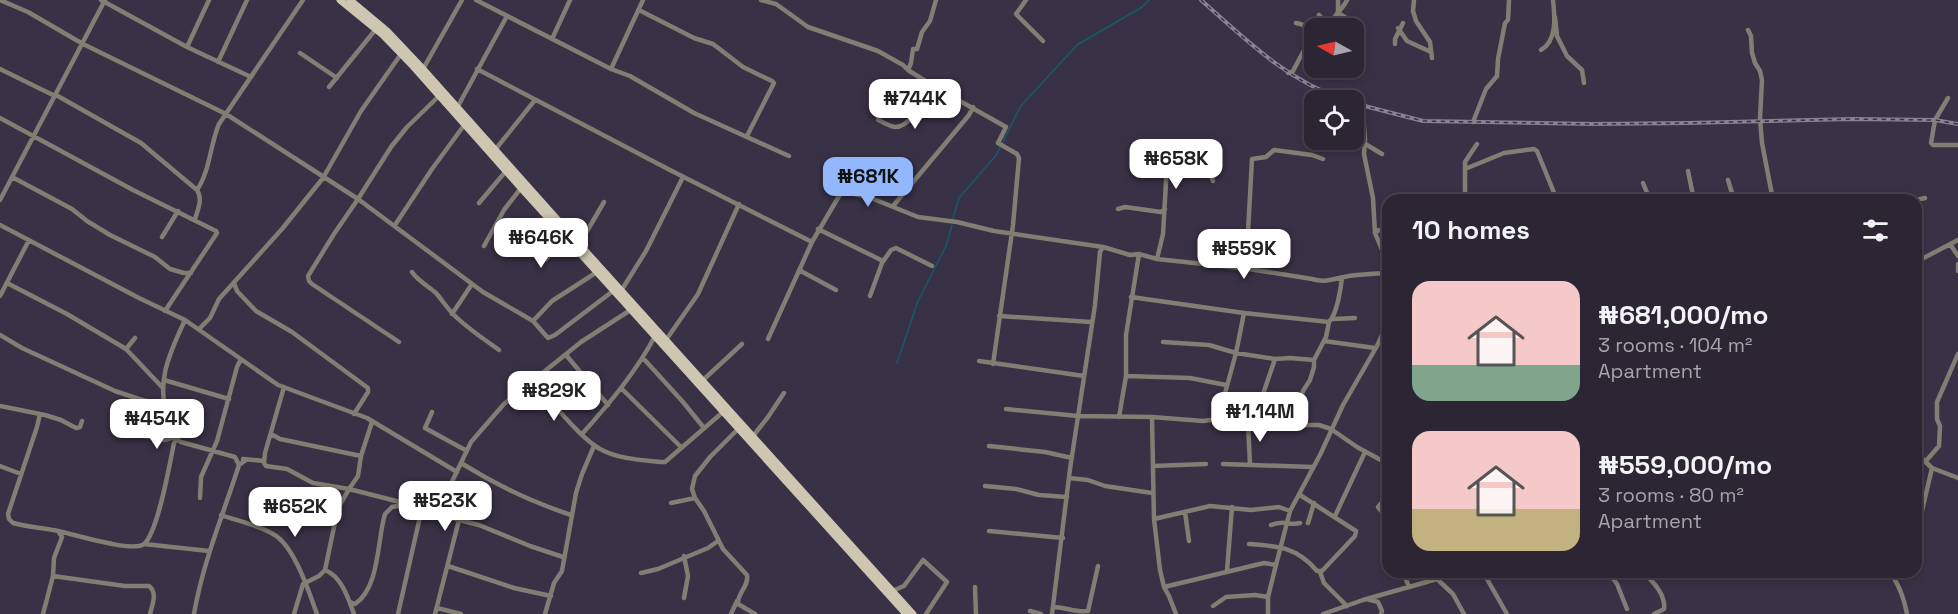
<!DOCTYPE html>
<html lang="en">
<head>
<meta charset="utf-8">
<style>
	body { margin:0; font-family:"Space Grotesk",sans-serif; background:#373140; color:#f1f3f6; height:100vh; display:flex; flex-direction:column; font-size:22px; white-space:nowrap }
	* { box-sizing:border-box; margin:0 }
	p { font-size:20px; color:#a6a5ac }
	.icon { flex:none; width:33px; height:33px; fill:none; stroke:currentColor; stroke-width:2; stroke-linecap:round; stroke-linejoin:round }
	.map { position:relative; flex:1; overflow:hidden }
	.drawer { position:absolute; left:1382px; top:194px; width:540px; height:384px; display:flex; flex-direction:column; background:#2b2534; border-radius:18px; box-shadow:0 3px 9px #0003,0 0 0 2px #47424f }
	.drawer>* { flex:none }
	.needle { width:39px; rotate:278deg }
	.fabs { position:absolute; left:1304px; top:18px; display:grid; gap:12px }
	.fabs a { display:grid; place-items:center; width:60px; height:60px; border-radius:12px; background:#2b2534; box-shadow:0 3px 9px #0003,0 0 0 2px #47424f; font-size:30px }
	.price { position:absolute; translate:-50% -51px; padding:0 14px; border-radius:12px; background:#fff; color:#222; font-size:20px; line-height:39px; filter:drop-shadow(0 2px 3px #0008) }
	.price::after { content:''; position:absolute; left:50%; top:36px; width:18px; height:14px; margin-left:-9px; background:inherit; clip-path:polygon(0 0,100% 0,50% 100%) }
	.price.selected { background:#92b7fd; color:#111 }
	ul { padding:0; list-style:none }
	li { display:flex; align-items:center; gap:18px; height:150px; padding:0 30px }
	li span { display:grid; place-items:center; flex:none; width:168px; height:120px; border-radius:18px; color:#555 }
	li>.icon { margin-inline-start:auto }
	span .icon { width:72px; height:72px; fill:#fffc; stroke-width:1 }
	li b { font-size:26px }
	h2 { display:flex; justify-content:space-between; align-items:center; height:72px; padding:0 30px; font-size:26px }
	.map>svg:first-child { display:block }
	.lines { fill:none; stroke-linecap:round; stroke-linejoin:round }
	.stream { stroke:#115d68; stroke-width:1.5 }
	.minor { stroke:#827e73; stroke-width:4.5 }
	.primary { stroke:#cec6b0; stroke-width:7 }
	.rail-casing { stroke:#888293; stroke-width:4 }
	.rail { stroke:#393145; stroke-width:1.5; stroke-dasharray:4.5; stroke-linecap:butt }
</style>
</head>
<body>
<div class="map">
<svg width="1958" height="614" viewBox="0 0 1958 614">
	<rect width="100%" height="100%" fill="#393145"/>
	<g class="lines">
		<!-- stream -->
		<path class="stream" d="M953 218 959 198 997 154 1020 107 1077 45 1142 7 1149 0
			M897 363 918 301 946 246 952 225"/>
		<!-- minor -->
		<path class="minor" d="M0 0 28 12 83 44 226 114 358 199 483 292 533 321 548 338 555 335 613 291
			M101 0 187 47 251 77
			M476 0 611 69 643 0
			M761 0 776 4 808 27 878 51 903 65 908 70 935 87 1006 127 998 143 1017 154 1019 158 1013 225 993 364
			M1026 0 1016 14 1043 41
			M1338 0V13L1348 19 1349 25
			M1414 0 1413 11 1416 21 1430 42 1432 58
			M639 10 694 38 713 44 743 67 772 81 774 83 747 136
			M1319 15 1330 28
			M1555 17 1557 36 1567 56 1582 70 1584 83
			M1296 23C1303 24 1308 28 1316 28
			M1331 28C1331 16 1342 11 1347 0
			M1398 28 1407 41 1431 52
			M1748 30 1751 36 1752 53 1755 63 1760 71 1762 80 1760 118 1762 143 1773 200
			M552 39 570 0
			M1395 44V39L1403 23
			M187 47 209 0
			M1541 50C1557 41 1555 17 1553 0
			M300 53 337 78
			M218 62 247 0
			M0 69 55 96
			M423 69 462 0
			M477 69 668 169 812 242
			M611 69 630 76 694 113 789 156
			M908 70 911 63 913 49H917L922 32 930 21 936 0
			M1288 73 1293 71 1303 52 1314 39
			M329 87 376 29
			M56 95 141 143 197 190
			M1948 98 1935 120 1931 143 1933 145H1958
			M457 108 507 16
			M1363 113 1365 140 1364 154 1373 198 1375 233 1388 264
			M0 118 133 190 216 231 217 233 165 311
			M878 120C883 122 889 126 895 127 909 128 928 97 935 87
			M1473 122 1486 89 1497 76 1498 59 1505 23 1508 20 1509 0
			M1349 142 1367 145 1382 154
			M495 150 535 100
			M1465 169 1504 153 1534 149 1537 151 1557 200
			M1688 171 1694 200
			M12 177 72 209 87 221 110 235 155 257 170 269 184 273H191
			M1728 180 1734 200
			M1643 183 1650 200
			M0 200 105 0
			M1463 200 1465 196V162L1477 144
			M1916 200 1925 198
			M479 203 506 171
			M893 206 969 115 973 107
			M1118 209 1125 207 1161 212 1165 209
			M195 219C198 209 203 199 197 190 210 171 210 145 219 124L303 0
			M0 225 139 298 185 320 278 385 367 418 457 472
			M395 225 432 169 465 124
			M818 229 883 261 882 263
			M1375 233 1379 230 1388 231
			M162 237 178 211
			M1950 244 1958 256
			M579 245 604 202
			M484 246 504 210 521 188
			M1103 247 1130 255 1139 254 1157 259 1249 269 1312 279C1325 283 1332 279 1344 277 1358 274 1373 274 1388 273
			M505 252 511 253 522 246 546 259 564 237
			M1157 259 1163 234 1168 147 1207 154 1210 174 1213 181
			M1916 262 1958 240
			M1246 268 1252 159 1266 157 1274 150 1312 155 1323 159
			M799 270 836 290
			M1958 271V264
			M412 272C417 280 429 287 436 293 442 300 447 308 454 315 467 328 484 339 499 350
			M1342 277C1341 288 1337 314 1329 322L1326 337 1314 360V367L1310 380 1303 391 1294 425H1319L1331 429 1357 447 1388 464
			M7 283 67 314 126 349 162 387
			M234 283 237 291 256 311 292 332 368 388V392L354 414
			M621 291 646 251 683 177
			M0 296 29 240
			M870 296 882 263 891 250 896 248 932 266
			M1131 297 1244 313 1329 322
			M452 314 472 284
			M999 316 1091 322
			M1333 319 1355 318
			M185 320C168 356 155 384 169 423 172 432 173 438 181 442L235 457 239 465
			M533 321 552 301 597 272
			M199 329 210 318 219 299 282 229 323 178 361 111 401 54
			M0 335 22 348 115 391 139 399 153 403H162
			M768 339 812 242 842 191 871 198 918 217 957 222 994 231 1103 247 1100 252 1095 305 1070 469 1052 614
			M666 340 698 294 739 204
			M1324 341 1375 348
			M399 342 312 284 309 281 308 276 334 234 358 199 391 147 407 127 439 96
			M1163 342 1209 345 1236 353 1275 359 1290 358 1314 360
			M126 349 135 338
			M566 355 608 405
			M643 358 683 402 704 428
			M979 361 1084 376
			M1126 376 1190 378 1226 385
			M164 380 229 399
			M533 381C549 398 582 441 602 450 619 459 642 460 661 462H665L723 412
			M702 381 742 344
			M284 387 265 453 264 463 266 466 287 469 313 483 349 489 358 476 361 456
			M621 388 681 447
			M0 406 45 415 61 420 76 428 80 427 82 421
			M1006 409 1078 416 1152 417 1203 421 1218 419 1258 424 1294 425
			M432 412 425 428 467 451
			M40 414 37 427 8 514 9 519 13 523C28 527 43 528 58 531 73 534 133 553 144 544 158 533 170 462 174 443L176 440
			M1119 417 1126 376V335L1139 254
			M1152 417 1154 519 1160 570 1164 587
			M1218 419 1236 353 1244 313
			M1248 423 1250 465
			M1258 424V409L1275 359
			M738 429 710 457 695 476 692 489 695 498 704 511 723 549 747 575C749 587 737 593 738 604L755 614
			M135 434 165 440 174 437
			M271 434 280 439 361 456 372 422
			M582 434C609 404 636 372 655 336
			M753 436 768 417 784 393
			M989 446 1045 452 1072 458
			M1916 453 1932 468 1958 478
			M243 459 264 461
			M1925 462 1939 446 1940 426 1937 419V402L1958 354
			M461 463C496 485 532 502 571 515
			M1223 464 1312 467
			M0 466 21 474
			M1153 466 1206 464
			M1069 478 1088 480 1105 486 1152 493
			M985 486 1016 489 1039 495 1067 497
			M200 498 201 477 217 441 237 367 241 359
			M671 503 695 498
			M1185 512 1189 541
			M221 515C238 521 258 525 273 534 294 545 309 592 317 614
			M1335 516 1365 452
			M1387 518 1378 507 1388 495
			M1154 519 1210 506 1251 510 1279 507 1290 511
			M459 520 479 525 530 546 563 557
			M1308 523 1314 503
			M1271 525C1284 519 1290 526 1300 523
			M1916 527 1921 515 1932 468
			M989 531 1063 538
			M144 544 209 551
			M1249 544C1278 546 1297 547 1317 571H1322L1355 536 1356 531 1300 495
			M448 566 514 588 551 596
			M325 570C342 577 348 598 354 614
			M1227 571 1232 507
			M1320 572 1324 583 1347 606
			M1403 572 1409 587
			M1483 572 1507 614
			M1608 572 1617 584 1627 609
			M1643 572C1652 581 1666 594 1664 609L1654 614
			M1889 572C1899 583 1904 599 1907 614
			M641 573 658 569 708 548 718 541
			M53 576 125 586H149C158 593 152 605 150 614
			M1437 579 1453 594 1464 614
			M975 587 976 614
			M892 591 904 586 923 560 947 582 926 614
			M684 598 688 576 684 556
			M1367 599 1378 602 1382 611 1381 614
			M350 602 355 604C380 587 377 540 385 514L392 507 408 504
			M1213 606 1226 597 1255 595 1268 597
			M1053 607C1065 607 1077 613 1088 611L1098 566
			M437 608 461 614
			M1030 611 1041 614
			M43 614 53 576 54 558 62 537 58 531
			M194 614C203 562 223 515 239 465L246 460
			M294 614 303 584 319 576 325 570 338 508 349 489 408 504 437 513
			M398 614 422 508
			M435 614 459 520 437 513 471 442 504 404 581 342 632 309
			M545 614 554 583 562 571 576 493 582 474 594 446
			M731 614 737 601
			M1176 614 1169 596 1164 587 1264 563 1276 565 1290 511 1320 455 1343 405 1377 346 1388 322
			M1268 614V597L1276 565
			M1323 614 1363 600 1437 579 1457 572"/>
		<!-- primary -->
		<path class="primary" d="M340 0 383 35 411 64 521 188 906 614
			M350 0 387 31 423 69 589 255 913 614"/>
		<!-- rail casing -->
		<g class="rail-casing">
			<path id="rail" d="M1201 0C1245 39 1288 82 1346 100
				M1353 103 1423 121 1593 124 1688 123 1853 119 1935 120 1958 124"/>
		</g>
		<!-- rail -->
		<use href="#rail" class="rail"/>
	</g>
</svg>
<div class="fabs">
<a><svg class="needle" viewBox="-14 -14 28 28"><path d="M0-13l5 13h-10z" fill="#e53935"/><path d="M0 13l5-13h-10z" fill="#a6a5ac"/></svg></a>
<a><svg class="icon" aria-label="locate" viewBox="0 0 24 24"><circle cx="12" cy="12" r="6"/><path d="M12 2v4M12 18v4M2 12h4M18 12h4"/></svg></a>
</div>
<b class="price" style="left:915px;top:130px">₦744K</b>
<b class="price" style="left:1176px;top:190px">₦658K</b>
<b class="price selected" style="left:868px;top:208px">₦681K</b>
<b class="price" style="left:541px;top:269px">₦646K</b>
<b class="price" style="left:1244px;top:280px">₦559K</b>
<b class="price" style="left:554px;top:422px">₦829K</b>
<b class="price" style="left:1260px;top:443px">₦1.14M</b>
<b class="price" style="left:157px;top:450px">₦454K</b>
<b class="price" style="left:445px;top:532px">₦523K</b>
<b class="price" style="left:295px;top:538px">₦652K</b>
<section class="drawer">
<h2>10 homes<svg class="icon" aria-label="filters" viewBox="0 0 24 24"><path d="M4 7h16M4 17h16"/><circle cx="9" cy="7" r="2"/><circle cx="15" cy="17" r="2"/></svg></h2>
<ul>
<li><span style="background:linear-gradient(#f6c9c9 70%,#7fa58c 0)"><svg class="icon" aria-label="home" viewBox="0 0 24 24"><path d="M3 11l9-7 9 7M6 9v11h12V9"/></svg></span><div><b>₦681,000/mo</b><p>3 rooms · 104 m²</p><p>Apartment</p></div></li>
<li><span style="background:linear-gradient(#f6c9c9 65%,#c2b280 0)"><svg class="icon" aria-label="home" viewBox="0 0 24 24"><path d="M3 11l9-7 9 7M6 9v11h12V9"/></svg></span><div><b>₦559,000/mo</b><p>3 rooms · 80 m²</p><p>Apartment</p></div></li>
</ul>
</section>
</div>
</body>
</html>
